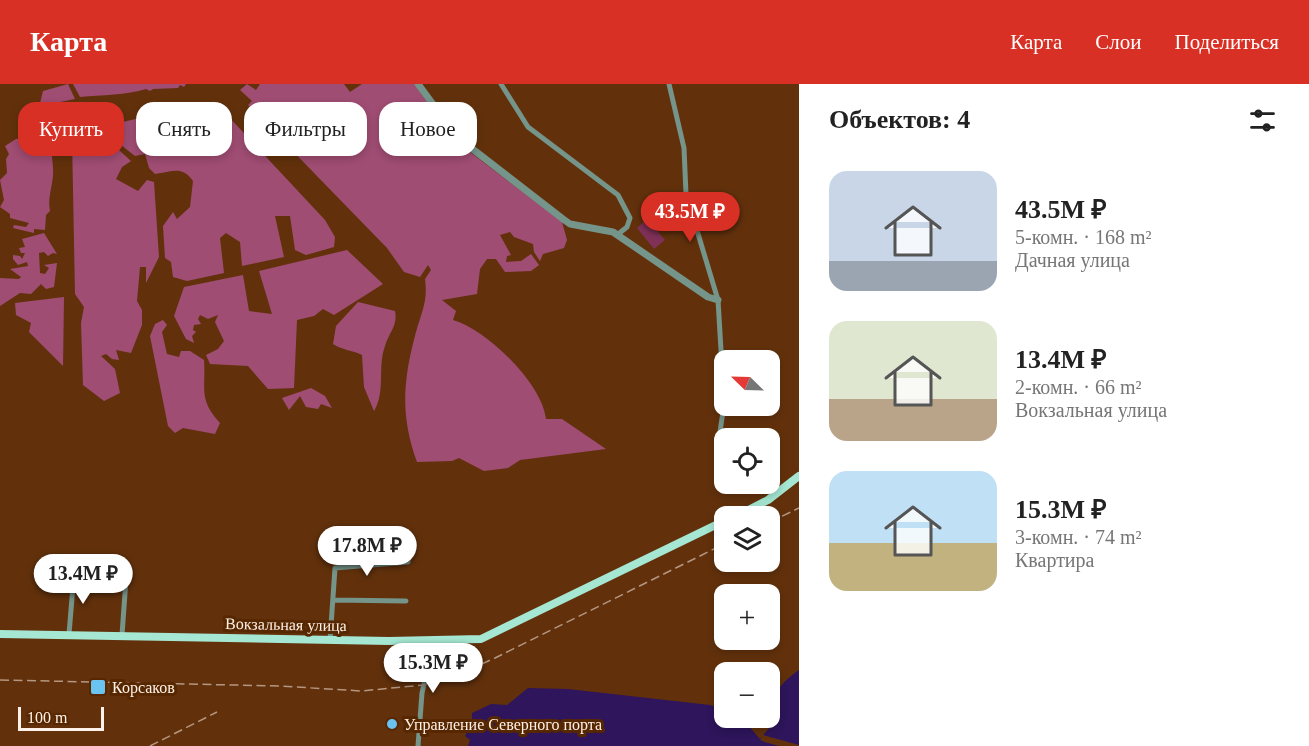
<!DOCTYPE html>
<html lang="ru">
<head>
<meta charset="utf-8">
<style>
	body { margin:0; font-family:Georgia,serif; background:#f2f2f2; color:#222; height:100vh; display:flex; flex-direction:column; font-size:22px; white-space:nowrap }
	* { box-sizing:border-box; margin:0 }
	p { font-size:20px; color:#767676 }
	.icon { flex:none; width:33px; height:33px; fill:none; stroke:currentColor; stroke-width:2; stroke-linecap:round; stroke-linejoin:round }
	.map { position:relative; flex:1; overflow:hidden }
	.drawer { display:flex; flex-direction:column; background:#fff; width:510px }
	.drawer>* { flex:none }
	.guide { position:absolute; left:18px; top:18px; width:570px; height:54px; display:flex; gap:12px }
	.needle { width:39px; rotate:293deg }
	.tools { position:absolute; left:714px; top:266px; display:grid; gap:12px }
	.tools a { display:grid; place-items:center; width:66px; height:66px; border-radius:12px; background:#fff; box-shadow:0 3px 9px #0003; font-size:30px }
	.scale { position:absolute; left:18px; bottom:15px; width:86px; box-sizing:border-box; padding-left:6px; border:3px solid #fef1e9; border-top:0; font-size:16px; line-height:21px; white-space:nowrap; color:#fef1e9; -webkit-text-stroke:4px #572700; paint-order:stroke }
	.price { position:absolute; translate:-50% -51px; padding:0 14px; border-radius:21px; background:#fff; color:#222; font-size:20px; line-height:39px; filter:drop-shadow(0 2px 3px #0008) }
	.price::after { content:''; position:absolute; left:50%; top:36px; width:18px; height:14px; margin-left:-9px; background:inherit; clip-path:polygon(0 0,100% 0,50% 100%) }
	.price.selected { background:#d93025; color:#fff }
	ul { padding:0; list-style:none }
	li { display:flex; align-items:center; gap:18px; height:150px; padding:0 30px }
	li span { display:grid; place-items:center; flex:none; width:168px; height:120px; border-radius:18px; color:#555 }
	li>.icon { margin-inline-start:auto }
	span .icon { width:72px; height:72px; fill:#fffc; stroke-width:1 }
	li b { font-size:26px }
	h2 { display:flex; justify-content:space-between; align-items:center; height:72px; padding:0 30px; font-size:26px }
	.chip { padding:0 21px; border-radius:18px; background:#fff; box-shadow:0 3px 9px #0003; font-size:21px; line-height:54px }
	.chip.selected { background:#d93025; color:#fff }
	header { display:flex; align-items:center; gap:36px; box-sizing:border-box; height:84px; padding:0 30px; background:#d93025; color:#fff }
	header strong { font-size:28px }
	nav { display:flex; gap:33px; margin-inline-start:auto; font-size:21px }
	main { display:flex; flex:1; min-height:0 }
	.map>svg:first-child { display:block }
	.green { fill:#7f3157 }
	.forest { fill:#a04d73 }
	.water { fill:#2e155c }
	.pier { fill:#62310c }
	.lines { fill:none; stroke-linecap:round; stroke-linejoin:round }
	.minor { stroke:#75948a; stroke-width:5 }
	.tertiary { stroke:#75948a; stroke-width:7 }
	.primary { stroke:#a5e7d2; stroke-width:8 }
	.rail { stroke:#b59781; stroke-width:1.5; stroke-dasharray:9 4.5; stroke-linecap:butt }
	.poi-dot { fill:#6ac3f1; stroke:#572700; stroke-width:2 }
	.labels { text-anchor:middle; stroke-width:6; stroke-linejoin:round; paint-order:stroke }
	.street-label { font-size:16px; fill:#fef1e9; stroke:#572700 }
	.poi-label { font-size:16px; fill:#fef1e9; stroke:#572700; text-anchor:start }
</style>
</head>
<body>
<header>
<strong>Карта</strong>
<nav><a>Карта</a><a>Слои</a><a>Поделиться</a></nav>
</header>
<main>
<div class="map">
<svg width="799" height="662" viewBox="0 0 799 662">
	<rect width="100%" height="100%" fill="#62310c"/>
	<!-- green -->
	<path class="green" d="M647 135 665 156 654 165 637 144Z"/>
	<!-- forest -->
	<path class="forest" d="M68 0 75 15 60 18 57 25 50 23 51 36 54 39C47 52 53 71 53 85 54 100 47 112 50 127L46 131 45 146 34 145V149L13 144 14 141 26 143 29 139 10 134V130L0 123 4 116 0 96 7 89 6 75 9 70 5 62 16 55 29 53 32 47 38 51 39 48 33 42 32 25 39 23 43 7Z
		M73 0H186L184 3 180 1 178 4 153 5 150 7 146 5C127 11 101 11 80 13Z
		M247 0 256 6 260 0H344L350 8 362 0H414L454 56 562 138 567 156 564 164 543 170 540 177 534 168 533 160 514 153 510 148 500 151 511 171 507 172 506 178 521 177 531 170 539 181 531 187 505 188 496 175H487L480 185 477 210 442 216 456 227 453 236C487 246 542 299 546 335H562L606 365 520 376 508 384 484 387 459 374 452 377 417 378C400 331 403 296 416 248 422 227 428 217 425 195L431 186 428 181 420 193 404 188 387 164 248 21 252 17 240 6Z
		M198 25 227 31 325 136 335 153 334 163 306 171 295 166 290 132H275L284 173 242 182 240 158 226 149 220 154 224 189 187 197 173 193 171 178 165 174 163 142 173 128 177 135 190 123 193 97C182 81 172 88 155 90L149 84 145 70 135 72 121 61 124 55 121 53 116 54 102 43 169 27Z
		M97 46 131 77 122 83 116 95 138 107 147 96 154 98 159 173 146 199V183H140L137 217 142 226V241L131 269 116 266 119 276 112 275 106 270 101 272 115 285 120 309 104 317 83 301 81 239 84 223 75 210 72 54Z
		M44 149 57 170 53 169 48 172 44 168 39 169 40 189 45 190 49 184 44 181 57 179 54 203 46 205 41 200 31 210 20 209 0 222V194L19 195 21 193 10 185 28 182 27 178 18 181 13 175V171L20 172 22 175 25 169H21L19 164 25 163 22 155Z
		M347 166 383 200 334 231 323 225 314 232 297 236 294 304 268 305 248 282 210 280 206 271 218 265 224 257 215 238 218 231 208 235 200 231 198 235 201 240 194 241 193 246 196 248 192 252 194 259 186 255 174 232 184 203 243 191 249 227 272 230 259 187Z
		M64 213 63 282 29 248 31 239 16 231 15 219Z
		M358 218 395 227C398 242 389 248 385 262 377 284 386 307 374 327L364 303 362 271C352 266 342 266 333 260L336 242Z
		M163 236 167 241 162 248 167 270 179 273 181 267H190L204 276C206 305 198 315 220 339L215 350 183 344 175 349 168 342 150 252 155 240Z
		M311 304 325 312 332 324 321 320 318 325 306 323 300 312 289 326 282 314Z"/>
	<!-- water -->
	<path class="water" d="M799 586V662H468L470 656 465 652 472 640V629L491 620 507 621 528 604 568 605 710 621 724 625V633H741L760 655 770 643 762 633H770C770 611 782 598 799 586Z"/>
	<!-- pier -->
	<path class="pier" d="M763 651 799 661V662H779L765 658 760 656Z"/>
	<g class="lines">
		<!-- minor -->
		<path class="minor" d="M501 0 528 43 618 111 630 134 627 143 617 151
			M669 0 684 64 686 110 718 216 724 316
			M718 361 724 321
			M333 516 406 517
			M69 550 74 490
			M122 551 126 495
			M330 556 335 484 408 478V454
			M418 662 422 609 434 556"/>
		<!-- tertiary -->
		<path class="tertiary" d="M418 0 457 53 563 135 570 140 613 148 708 213 718 216"/>
		<!-- primary -->
		<path class="primary" d="M737 432 768 416 799 392
			M0 550 389 557 481 555 724 437"/>
		<!-- rail -->
		<path class="rail" d="M770 438 799 424
			M0 596 280 602 361 607 423 601 457 591 495 574 724 460
			M150 662 217 628"/>
	</g>
	<!-- markers -->
	<g class="poi-dot">
		<rect x="90" y="595" width="16" height="16" rx="3"/>
		<circle cx="392" cy="640" r="6"/>
	</g>
	<g class="labels">
		<!-- street labels -->
		<g class="street-label">
			<text transform="translate(286 540) rotate(1)" y="6">Вокзальная улица</text>
		</g>
		<!-- poi labels -->
		<g class="poi-label">
			<text x="112" y="609">Корсаков</text>
			<text x="404" y="646">Управление Северного порта</text>
		</g>
	</g>
</svg>
<div class="tools">
<a><svg class="needle" viewBox="-14 -14 28 28"><path d="M0-13l5 13h-10z" fill="#e53935"/><path d="M0 13l5-13h-10z" fill="#767676"/></svg></a>
<a><svg class="icon" aria-label="locate" viewBox="0 0 24 24"><circle cx="12" cy="12" r="6"/><path d="M12 2v4M12 18v4M2 12h4M18 12h4"/></svg></a>
<a><svg class="icon" aria-label="layers" viewBox="0 0 24 24"><path d="M12 4l9 5-9 5-9-5zM3 14l9 5 9-5"/></svg></a>
<a>+</a>
<a>−</a>
</div>
<div class="scale">100 m</div>
<b class="price selected" style="left:690px;top:159px">43.5M ₽</b>
<b class="price" style="left:367px;top:493px">17.8M ₽</b>
<b class="price" style="left:83px;top:521px">13.4M ₽</b>
<b class="price" style="left:433px;top:610px">15.3M ₽</b>
<div class="guide">
<a class="chip selected">Купить</a>
<a class="chip">Снять</a>
<a class="chip">Фильтры</a>
<a class="chip">Новое</a>
</div>
</div>
<section class="drawer">
<h2>Объектов: 4<svg class="icon" aria-label="filters" viewBox="0 0 24 24"><path d="M4 7h16M4 17h16"/><circle cx="9" cy="7" r="2"/><circle cx="15" cy="17" r="2"/></svg></h2>
<ul>
<li><span style="background:linear-gradient(#c9d6e8 75%,#9aa5b1 0)"><svg class="icon" aria-label="home" viewBox="0 0 24 24"><path d="M3 11l9-7 9 7M6 9v11h12V9"/></svg></span><div><b>43.5M ₽</b><p>5-комн. · 168 m²</p><p>Дачная улица</p></div></li>
<li><span style="background:linear-gradient(#dfe7d0 65%,#b9a48a 0)"><svg class="icon" aria-label="home" viewBox="0 0 24 24"><path d="M3 11l9-7 9 7M6 9v11h12V9"/></svg></span><div><b>13.4M ₽</b><p>2-комн. · 66 m²</p><p>Вокзальная улица</p></div></li>
<li><span style="background:linear-gradient(#bfe0f5 60%,#c2b280 0)"><svg class="icon" aria-label="home" viewBox="0 0 24 24"><path d="M3 11l9-7 9 7M6 9v11h12V9"/></svg></span><div><b>15.3M ₽</b><p>3-комн. · 74 m²</p><p>Квартира</p></div></li>
</ul>
</section>
</main>
</body>
</html>
